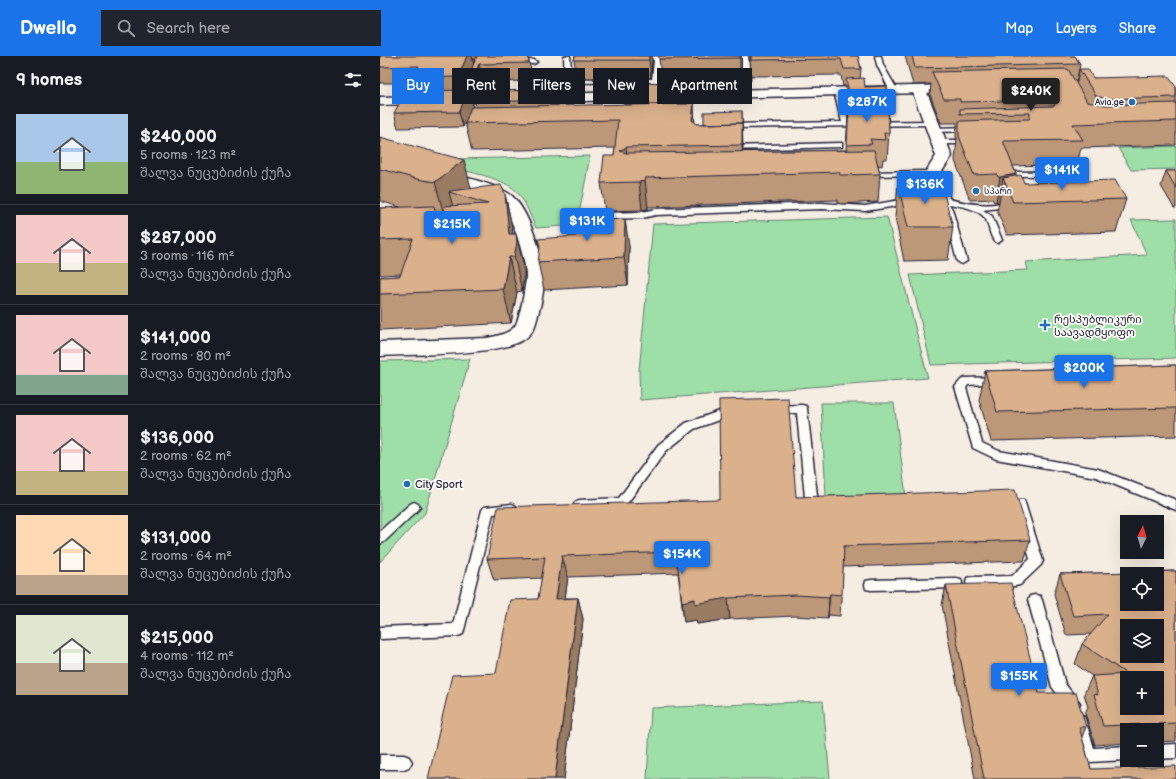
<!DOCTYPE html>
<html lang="en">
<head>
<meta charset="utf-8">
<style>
	body { margin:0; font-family:"Balsamiq Sans","Noto Sans Georgian",sans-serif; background:#20242c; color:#f1f3f6; height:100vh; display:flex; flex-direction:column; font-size:15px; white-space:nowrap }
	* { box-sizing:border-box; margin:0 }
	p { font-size:13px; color:#9ea1a6 }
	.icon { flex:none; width:22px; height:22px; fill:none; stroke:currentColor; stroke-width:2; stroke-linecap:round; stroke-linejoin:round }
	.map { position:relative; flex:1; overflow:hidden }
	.panel { display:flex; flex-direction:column; background:#171b24; width:380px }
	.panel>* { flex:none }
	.banner { position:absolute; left:12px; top:12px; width:380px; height:36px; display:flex; gap:8px }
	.needle { width:26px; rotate:5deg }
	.fabs { position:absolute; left:740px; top:459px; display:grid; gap:8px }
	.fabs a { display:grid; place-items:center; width:44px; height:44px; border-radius:0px; background:#171b24; box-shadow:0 4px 16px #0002; font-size:20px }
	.price { position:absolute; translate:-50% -34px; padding:0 9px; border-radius:4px; background:#1a73e8; color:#fff; font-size:13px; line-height:26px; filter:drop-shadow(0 1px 2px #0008) }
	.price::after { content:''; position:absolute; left:50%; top:24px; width:12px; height:9px; margin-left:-6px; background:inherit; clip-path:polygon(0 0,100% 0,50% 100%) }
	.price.current { background:#222; color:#fff }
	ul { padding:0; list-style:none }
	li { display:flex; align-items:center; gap:12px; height:100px; padding:0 16px }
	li+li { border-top:1px solid #363941 }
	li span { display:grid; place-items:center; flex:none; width:112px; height:80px; border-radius:0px; color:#555 }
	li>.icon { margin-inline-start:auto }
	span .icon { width:48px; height:48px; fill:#fffc; stroke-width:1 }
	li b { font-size:17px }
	h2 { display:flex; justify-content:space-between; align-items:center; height:48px; padding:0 16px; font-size:17px }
	.tag { padding:0 14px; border-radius:0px; background:#171b24; box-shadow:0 4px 16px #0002; font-size:14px; line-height:36px }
	.tag.current { background:#1a73e8; color:#fff }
	header { display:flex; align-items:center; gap:24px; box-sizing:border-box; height:56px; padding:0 20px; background:#1a73e8; color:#fff }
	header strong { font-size:19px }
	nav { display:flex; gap:22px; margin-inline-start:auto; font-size:14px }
	.search { width:280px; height:36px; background:#20242c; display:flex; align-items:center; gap:10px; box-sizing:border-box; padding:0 14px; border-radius:0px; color:#9ea1a6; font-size:15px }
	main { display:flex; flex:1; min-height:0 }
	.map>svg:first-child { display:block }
	.green { fill:#9edea7; stroke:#608071 }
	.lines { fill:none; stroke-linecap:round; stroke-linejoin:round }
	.service-casing { stroke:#22223b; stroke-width:3 }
	.minor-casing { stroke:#22223b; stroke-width:3 }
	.secondary-casing { stroke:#22223b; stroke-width:3 }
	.service { fill:#fdfcf7; fill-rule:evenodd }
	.minor { fill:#fdfcf7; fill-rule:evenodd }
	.secondary { fill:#fdfcf7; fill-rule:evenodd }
	.wall { fill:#bc9878; stroke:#22223b; fill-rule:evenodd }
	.shaded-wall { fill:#997c62; stroke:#22223b }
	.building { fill:#dbb18c; stroke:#22223b; fill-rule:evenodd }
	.poi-dot { fill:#1f6fb2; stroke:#fdfcf7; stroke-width:1.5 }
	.labels { text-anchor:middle; stroke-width:3.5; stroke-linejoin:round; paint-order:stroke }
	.far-poi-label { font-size:9px; fill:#22223b; stroke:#fdfcf7; text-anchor:end }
	.poi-label { font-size:11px; fill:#22223b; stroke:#fdfcf7; text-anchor:start }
</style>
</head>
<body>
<header>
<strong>Dwello</strong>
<div class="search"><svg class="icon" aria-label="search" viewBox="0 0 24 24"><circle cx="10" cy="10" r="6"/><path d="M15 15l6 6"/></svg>Search here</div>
<nav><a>Map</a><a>Layers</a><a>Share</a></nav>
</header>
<main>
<section class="panel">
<h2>9 homes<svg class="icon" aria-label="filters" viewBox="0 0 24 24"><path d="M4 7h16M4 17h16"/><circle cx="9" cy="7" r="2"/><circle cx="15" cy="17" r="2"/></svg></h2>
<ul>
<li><span style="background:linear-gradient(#a9c7e8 60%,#8fb573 0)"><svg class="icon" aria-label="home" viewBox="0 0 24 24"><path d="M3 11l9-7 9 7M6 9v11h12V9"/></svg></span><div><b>$240,000</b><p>5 rooms · 123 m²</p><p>შალვა ნუცუბიძის ქუჩა</p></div></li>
<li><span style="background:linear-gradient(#f6c9c9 60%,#c2b280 0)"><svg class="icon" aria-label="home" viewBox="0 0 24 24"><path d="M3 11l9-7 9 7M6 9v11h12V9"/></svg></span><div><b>$287,000</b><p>3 rooms · 116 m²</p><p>შალვა ნუცუბიძის ქუჩა</p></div></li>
<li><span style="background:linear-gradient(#f6c9c9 75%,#7fa58c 0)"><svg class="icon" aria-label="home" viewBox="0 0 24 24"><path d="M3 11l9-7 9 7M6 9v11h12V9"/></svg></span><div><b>$141,000</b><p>2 rooms · 80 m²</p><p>შალვა ნუცუბიძის ქუჩა</p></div></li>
<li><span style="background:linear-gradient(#f6c9c9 70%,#c2b280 0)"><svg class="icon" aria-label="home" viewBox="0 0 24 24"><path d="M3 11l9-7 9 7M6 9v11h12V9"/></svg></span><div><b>$136,000</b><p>2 rooms · 62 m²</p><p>შალვა ნუცუბიძის ქუჩა</p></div></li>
<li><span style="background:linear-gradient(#ffd9b3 75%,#b9a48a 0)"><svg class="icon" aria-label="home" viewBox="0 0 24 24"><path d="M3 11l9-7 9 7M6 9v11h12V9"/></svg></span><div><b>$131,000</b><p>2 rooms · 64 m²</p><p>შალვა ნუცუბიძის ქუჩა</p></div></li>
<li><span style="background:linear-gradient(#dfe7d0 60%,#b9a48a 0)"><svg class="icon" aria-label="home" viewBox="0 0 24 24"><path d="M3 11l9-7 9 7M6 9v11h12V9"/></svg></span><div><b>$215,000</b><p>4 rooms · 112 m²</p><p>შალვა ნუცუბიძის ქუჩა</p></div></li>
</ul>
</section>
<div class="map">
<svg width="796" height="723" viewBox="0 0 796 723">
	<rect width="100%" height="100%" fill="#f6ede2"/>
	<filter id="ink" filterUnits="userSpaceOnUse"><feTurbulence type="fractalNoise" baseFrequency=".025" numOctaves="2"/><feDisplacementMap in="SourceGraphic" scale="8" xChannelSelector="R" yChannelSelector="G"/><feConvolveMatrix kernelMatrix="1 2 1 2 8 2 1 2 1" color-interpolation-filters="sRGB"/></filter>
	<g filter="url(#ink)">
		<!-- green -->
		<path class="green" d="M796 90V113L751 114 738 92Z
			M210 100 197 169 156 172C150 160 146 146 137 136 122 118 54 109 29 104Z
			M507 161 548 322 260 344 259 315 273 168Z
			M796 163V302L551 309 530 219 648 214 646 206 767 199 751 164Z
			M90 303 45 457 0 506V305Z
			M441 347H514L526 441 446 440Z
			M443 645 450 723H267L271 652Z"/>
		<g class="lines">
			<!-- service casing -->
			<g class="service-casing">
				<path id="service" d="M184 0H190L192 24 272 23 274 4 256 3 255 2 258 0 296 1V3L281 4 279 23 362 22V0H368L370 24 366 26 163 27 161 26 165 24H185Z
					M495 0H501L503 9 518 35 517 37H514L510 35 497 9Z
					M100 4 103 6 89 43 88 45H82L81 43 96 8 78 9 75 7 78 5Z
					M134 4H154L157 6 154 8 132 7 131 6Z
					M455 34H458L462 36 469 66 551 65 555 67 551 69 349 72 345 70 349 68 462 66 454 36Z
					M591 71H594V75L554 76 550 74 554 72Z
					M555 84H590L594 86 590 88H558L554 86Z
					M459 87H462V91L349 94 345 92 349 90Z
					M553 115 557 117 556 119 486 120 482 118 486 116Z
					M694 115 698 117 697 119 640 120 638 122 643 133 639 135 635 133 630 122 635 116H638Z
					M562 141C579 146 597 150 615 148 622 147 631 143 636 148L635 150 603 154 612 160 622 184 618 187C609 184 610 169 605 162 597 152 580 150 569 148L572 153 587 205 582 208 577 205 564 153 560 147 553 146 552 144 556 141Z
					M526 143H533L534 145 530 148 485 155 442 153 276 159 262 162 224 163 220 160 224 157 262 156 276 153 442 147 485 150Z
					M618 321 622 323 623 325 622 327 588 329 586 332 602 387 619 395 718 413 796 444V454L716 421 616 403 593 392 575 331 581 324 585 322Z
					M422 349 426 350 427 353 438 448 441 452 439 455 435 457 428 455 426 452 417 357H391L390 354 391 351 395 350Z
					M354 350 358 351 359 354 358 357 314 373 286 395 246 449 199 454 195 452 193 449 195 446 199 444 239 442 278 389 306 367Z
					M624 442 644 444 663 505 661 509 640 529 635 530 592 531 587 530 586 526 587 522 592 521 632 520 650 503 635 452 620 450 618 447 620 444Z
					M34 446 38 448 40 451 38 454 4 486 0 488V475L30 448Z
					M132 448 136 450 138 453 136 456 113 458 83 578 78 580 0 583V571L73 568 102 454 104 451Z
					M576 522 581 523 582 527 581 531 576 532 491 534 486 533 485 529 486 525 491 524Z
					M655 539 660 540 662 544 685 628 700 647 698 652 693 654 688 652 672 631 648 544 650 540Z
					M699 658 704 660 714 692 747 690V704L709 706 704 704 692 665 694 660Z
					M796 688V702L777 703V689Z
					M0 699H24L29 701 32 706 29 711 24 713H0Z"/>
			</g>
			<!-- minor casing -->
			<g class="minor-casing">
				<path id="minor" d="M539 30 544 31 546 34 572 100 561 117 570 144 568 148 562 149 556 148 554 144 545 117 556 100 532 34 534 31Z
					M61 115C79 120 119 128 132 140 147 153 164 199 164 220 164 232 162 244 159 255 156 266 155 275 146 282 123 300 32 298 0 300V286L107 282C116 280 129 278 135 270 140 263 146 229 146 219 146 204 131 154 119 145 101 133 76 129 55 123L53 120 55 117Z"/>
			</g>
			<!-- secondary casing -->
			<g class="secondary-casing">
				<path id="secondary" d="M581 29 586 30 588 33 586 36 161 46 156 45 154 42 156 39 161 38Z
					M125 38 130 39 132 42 130 45 0 49V41Z"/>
			</g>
			<!-- service -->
			<use href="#service" class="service"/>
			<!-- minor -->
			<use href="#minor" class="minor"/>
			<!-- secondary -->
			<use href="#secondary" class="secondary"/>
		</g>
		<!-- wall -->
		<path class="wall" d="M0 0H148L153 25 103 26 99 35 190 34 192 50 244 49 311 44 310 48 315 67 317 68H324L362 55 363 96 466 94 468 55 465 41 466 30H463L461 19 371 20 370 0H478L481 13 480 23 485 31 507 30 509 77 507 103H503L502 110 498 109 500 118 498 146 461 148 458 147V144L268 151V153L262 154 225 155 221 127 234 100 235 92 92 95 85 67 90 54 83 71 18 72 14 57 36 35 33 27H0ZM92 3H95L93 8ZM89 21 93 38H98L95 46 96 51H92L93 49 89 34H83Z
			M195 0H272V6L271 22H197L194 4Z
			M360 0V20L281 21 279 3Z
			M525 0H695L700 8 697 26H695L696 27 699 13 713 22 796 31V89L701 92 697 108 633 110 636 118V120L644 127 746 143 736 176 627 179 617 155 619 146H614L612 143 590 144 575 105 577 82H576V77L577 70V67H561L550 39 551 28 533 29Z
			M0 81 91 133 125 138 132 171 133 178H136L144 211V220L142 235 137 236 131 267 0 274V221L20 220 21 218 0 219V152L20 151 0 145Z
			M786 115H796V152H794L781 130Z
			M518 128 573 171 568 204 524 205 515 161Z
			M249 190 248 229 164 234 158 206Z
			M796 309V380L611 385 599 344 605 315Z
			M416 441 650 484 644 505 463 511 460 560 448 559V562L415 560 350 563 317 568 316 564 304 566 298 517 188 521 185 542H198L203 563 184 723H48L116 617 158 543 162 522 114 524 107 503Z
			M796 515V685L777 686V674H747V687L715 689 705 657 708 651 704 638 712 620 695 608 702 588 711 578 686 579 674 538 680 518Z
			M566 529 659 637 706 671 702 681 711 713 796 723H595L562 549Z"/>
		<!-- shaded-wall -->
		<path class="shaded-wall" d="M87 0H92L94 10 89 19V21L82 38 78 21Z
			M269 0H272V6L271 22 269 4Z
			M99 8 103 26 98 38 94 19Z
			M309 26 311 44 310 67 308 48Z
			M89 34 93 49 83 71 79 56Z
			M190 34 194 59 190 65 187 44Z
			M314 47 315 75 312 64Z
			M362 67 363 95V117L362 89Z
			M246 91 249 118 240 95Z
			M84 104 93 140 69 136 74 155 65 162 55 126Z
			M636 118 632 142 623 122 619 146H616L620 121Z
			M265 122 268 153 262 154 259 126Z
			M125 138 132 171 135 196 136 178 144 211V220L142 235 129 178Z
			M245 163 249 190 248 229 244 201Z
			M129 201 137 236 131 267 123 233Z
			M182 500 188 521 182 563 176 543Z
			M450 538 448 559V562L449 541Z
			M198 542 203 563 184 723H175Z
			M348 542 350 563 317 568 316 564 304 566 302 546 315 543Z"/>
		<!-- building -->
		<path class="building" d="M0 0H87L78 21 32 22 39 10 0 11Z
			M97 0H148L149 7 99 8 94 19H89Z
			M195 0H269V4H194Z
			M279 0H360V2L279 3Z
			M371 0H478L481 13H464L461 3 371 4Z
			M532 0H695L700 8 535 12Z
			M688 13 707 46 726 49 796 47V65L693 68 703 84 623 85 636 118 620 121H618L617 118 594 119 579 80V65L649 63 650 62V57L580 58V53L673 50 675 49 674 44 580 46V43H564L552 16Z
			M699 13H708L713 22 788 20 796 31V41L726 43 716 40Z
			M484 22 485 31 507 30V45L471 46 466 23Z
			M309 26 308 48 244 49 247 27Z
			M89 34 79 56 14 57 26 35Z
			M190 34 187 44 95 46 99 35Z
			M508 46 509 77H504L505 84 490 83 492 88 467 89 469 47Z
			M314 47 312 64 317 68 362 67V89L246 91 240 95 246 97 494 94 500 118 463 119H460L459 116 265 122V125L259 126 221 127 224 100H234L238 64 85 67 91 51Z
			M362 55V69V67L324 68V56Z
			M0 81 84 104 55 126 37 123 0 113Z
			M786 115H796V132Z
			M641 119 644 127 735 124 746 143 633 146 623 122Z
			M561 127 573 171H528L518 128Z
			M121 129 125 138 129 178H136L137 186 134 201H129L123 233 0 238V221L20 220 33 183 0 184V152L54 150 55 154 60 157 64 155 65 150 108 148 69 136 70 135Z
			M245 163 244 201 158 206 160 191 158 183 196 180 198 165Z
			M796 309V352L617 356 605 315Z
			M408 342 416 441 635 434 650 484 464 490 462 539 450 538 449 541 416 539 348 542 315 548V543L302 546 296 496 182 500 176 543 198 542 175 723H48L72 619 116 617 130 544 158 543 165 501 107 503 118 451 340 444 339 344Z
			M796 515V667L723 670 714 638 718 639 712 620 747 618 702 588 728 558 693 560 680 518ZM747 518H777V548H747ZM747 570H777V600H747ZM747 622H777V652H747Z
			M631 527 659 637H696L706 671H699L711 713 796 710V723H604L566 529Z"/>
	</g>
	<!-- markers -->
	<g class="poi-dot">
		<circle cx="752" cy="46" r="4"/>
		<circle cx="596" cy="135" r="4"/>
		<path d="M663 263h4v4h4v4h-4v4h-4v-4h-4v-4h4z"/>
		<circle cx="27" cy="428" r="4"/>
	</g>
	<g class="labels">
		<!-- far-poi labels -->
		<g class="far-poi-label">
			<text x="744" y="49">Avia.ge</text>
			<text x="604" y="138" text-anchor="start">სპარი</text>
		</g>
		<!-- poi labels -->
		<g class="poi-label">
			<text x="674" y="267">რესპუბლიკური<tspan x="674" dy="13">საავადმყოფო</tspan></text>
			<text x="35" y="432">City Sport</text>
		</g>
	</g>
</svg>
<div class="fabs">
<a><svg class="needle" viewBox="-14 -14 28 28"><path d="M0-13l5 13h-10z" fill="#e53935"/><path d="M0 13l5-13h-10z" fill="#9ea1a6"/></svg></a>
<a><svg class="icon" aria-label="locate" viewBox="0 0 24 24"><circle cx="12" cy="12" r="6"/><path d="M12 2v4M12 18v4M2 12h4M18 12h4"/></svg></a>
<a><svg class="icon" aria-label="layers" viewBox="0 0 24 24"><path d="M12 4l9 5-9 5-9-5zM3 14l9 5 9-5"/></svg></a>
<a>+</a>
<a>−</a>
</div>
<b class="price current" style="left:651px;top:56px">$240K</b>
<b class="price" style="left:487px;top:67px">$287K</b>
<b class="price" style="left:682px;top:135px">$141K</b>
<b class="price" style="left:545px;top:149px">$136K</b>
<b class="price" style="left:207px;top:186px">$131K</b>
<b class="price" style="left:72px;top:189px">$215K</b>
<b class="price" style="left:704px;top:333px">$200K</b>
<b class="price" style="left:302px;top:519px">$154K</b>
<b class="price" style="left:639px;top:641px">$155K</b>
<div class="banner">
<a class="tag current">Buy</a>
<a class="tag">Rent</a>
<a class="tag">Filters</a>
<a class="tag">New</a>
<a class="tag">Apartment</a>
</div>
</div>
</main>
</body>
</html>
